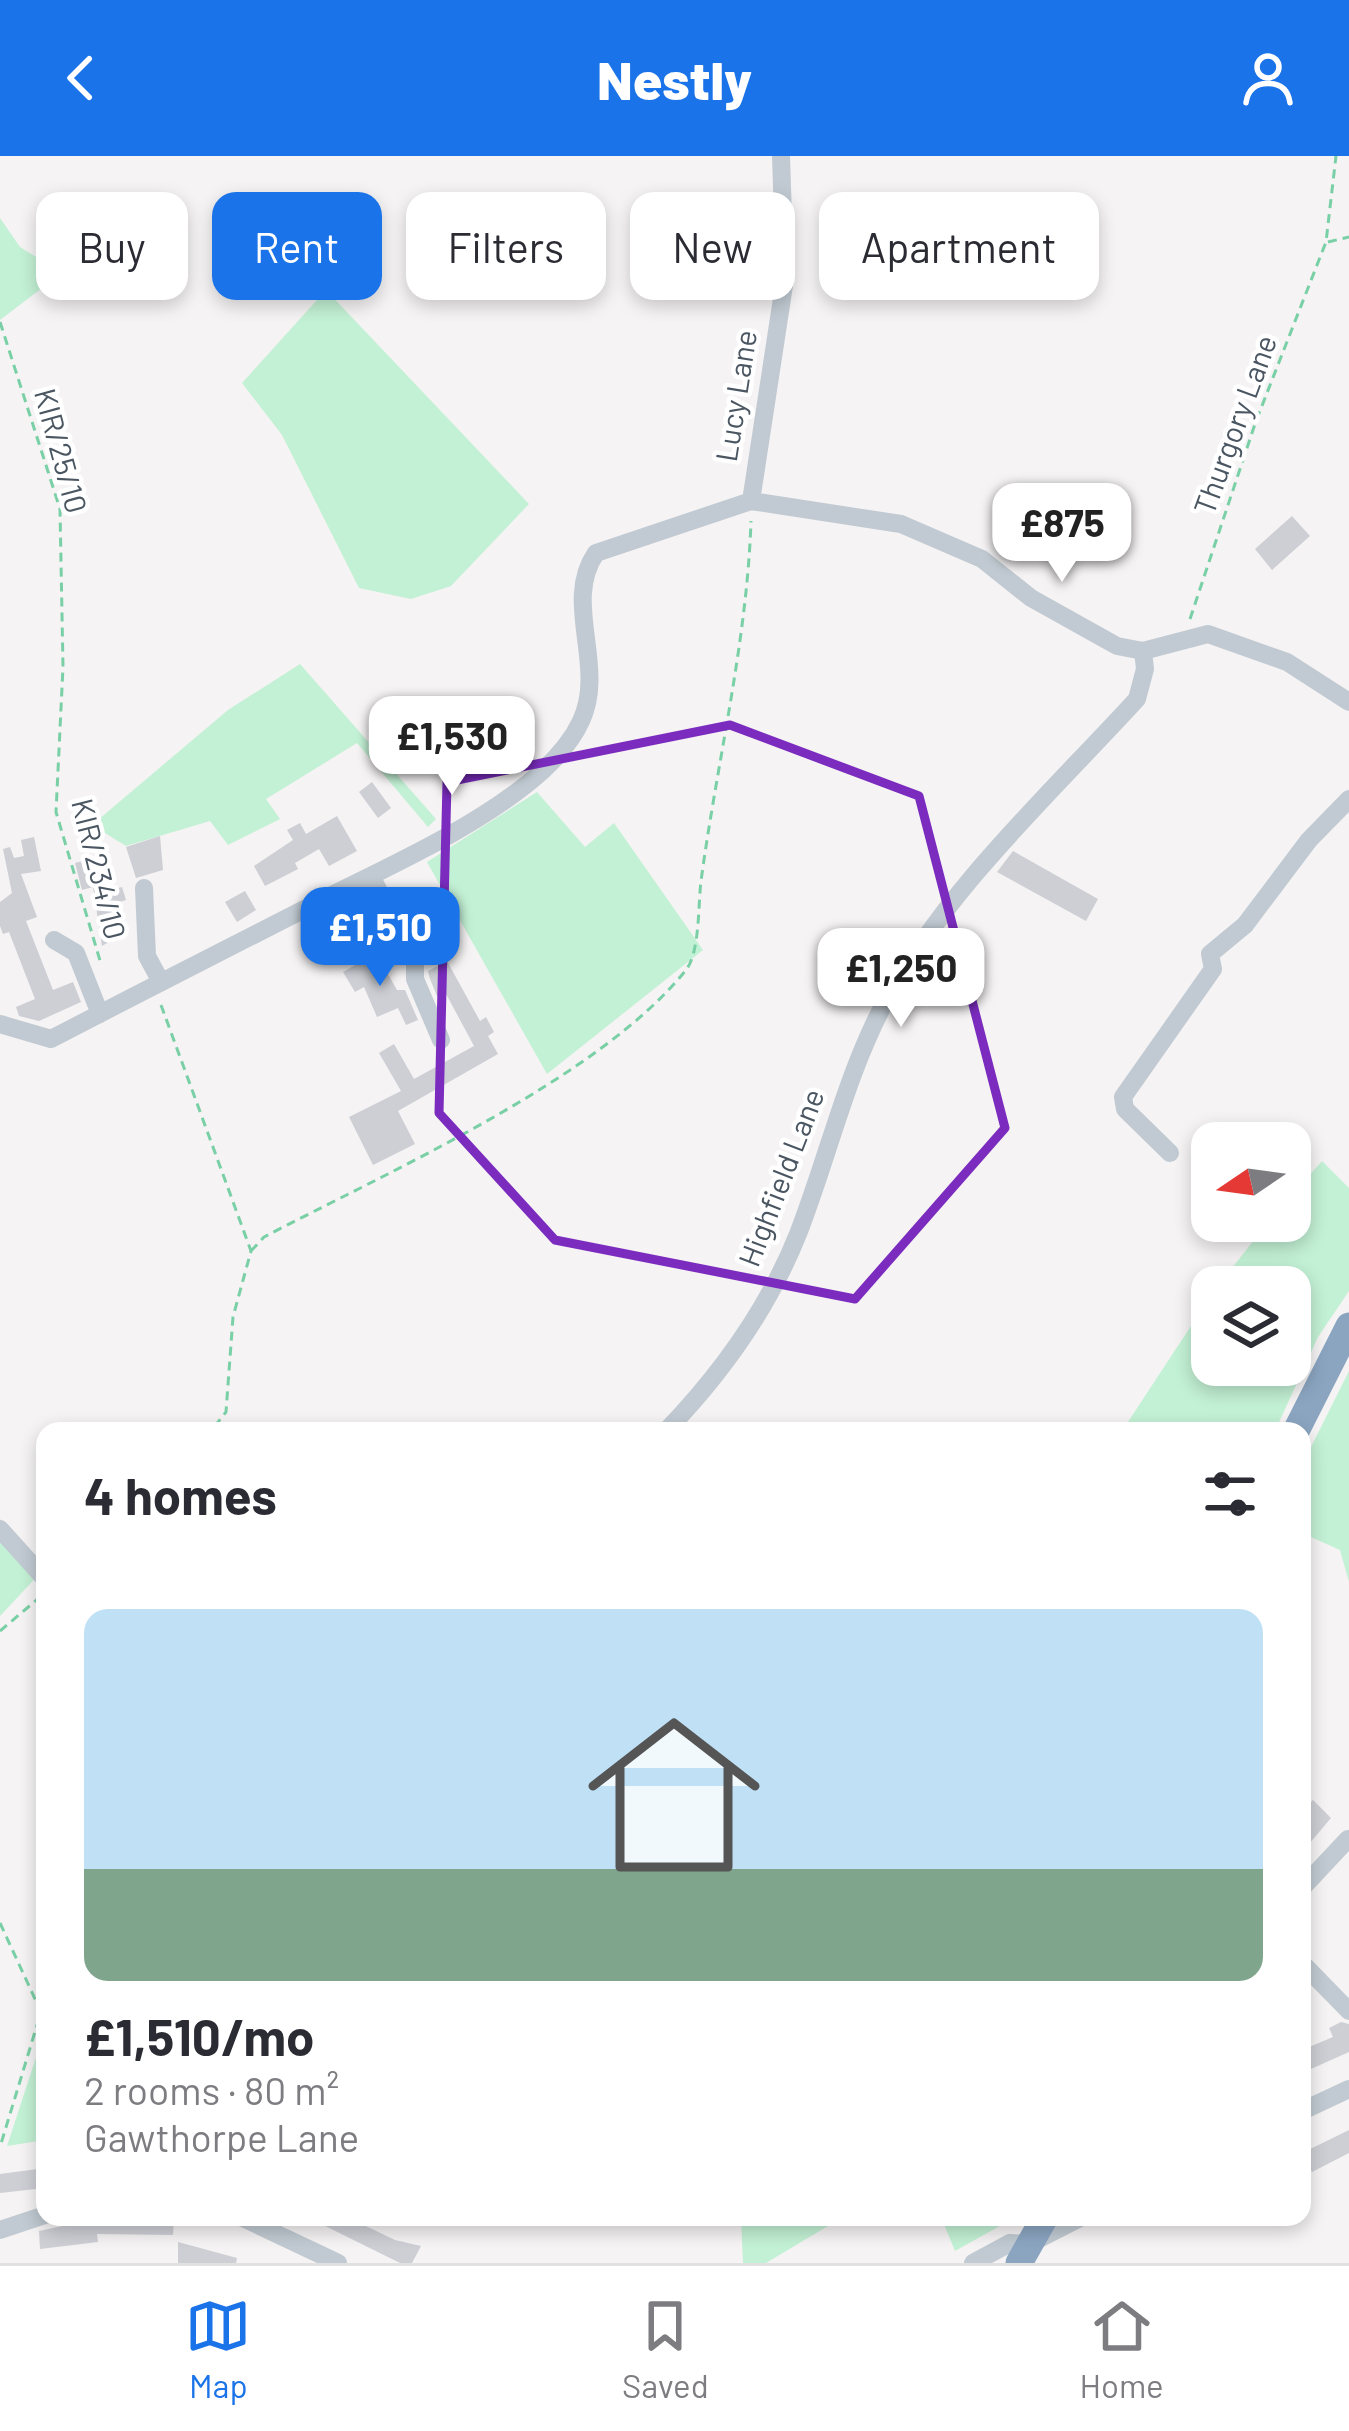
<!DOCTYPE html>
<html lang="en">
<head>
<meta charset="utf-8">
<style>
	body { margin:0; font-family:Barlow,sans-serif; background:#f2f2f3; color:#2b2b33; height:100vh; display:flex; flex-direction:column; font-size:45px; white-space:nowrap }
	* { box-sizing:border-box; margin:0 }
	p { font-size:39px; color:#7c7c81 }
	.icon { flex:none; width:66px; height:66px; fill:none; stroke:currentColor; stroke-width:2; stroke-linecap:round; stroke-linejoin:round }
	.map { position:relative; flex:1; overflow:hidden }
	.side { position:absolute; left:36px; top:1266px; width:1275px; height:804px; display:flex; flex-direction:column; background:#fff; border-radius:24px; box-shadow:0 6px 18px #0003 }
	.side>* { flex:none }
	.banner { position:absolute; left:36px; top:36px; width:1278px; height:108px; display:flex; gap:24px }
	.needle { width:78px; rotate:257deg }
	.controls { position:absolute; left:1191px; top:966px; display:grid; gap:24px }
	.controls a { display:grid; place-items:center; width:120px; height:120px; border-radius:24px; background:#fff; box-shadow:0 6px 18px #0003; font-size:60px }
	.price { position:absolute; translate:-50% -102px; padding:0 27px; border-radius:24px; background:#fff; color:#222; font-size:39px; line-height:78px; filter:drop-shadow(0 3px 6px #0008) }
	.price::after { content:''; position:absolute; left:50%; top:72px; width:36px; height:27px; margin-left:-18px; background:inherit; clip-path:polygon(0 0,100% 0,50% 100%) }
	.price.selected { background:#1a73e8; color:#fff }
	ul { padding:0; list-style:none }
	li { display:grid; align-content:center; gap:24px; height:636px; padding:0 48px }
	li span { display:grid; place-items:center; height:372px; border-radius:24px; color:#555 }
	li>.icon { margin-inline-start:auto }
	span .icon { width:216px; height:216px; fill:#fffc; stroke-width:1 }
	li b { font-size:51px }
	h2 { display:flex; justify-content:space-between; align-items:center; height:144px; padding:0 48px; font-size:51px }
	.chip { padding:0 42px; border-radius:24px; background:#fff; box-shadow:0 6px 18px #0003; font-size:42px; line-height:108px }
	.chip.selected { background:#1a73e8; color:#fff }
	header { display:flex; justify-content:space-between; align-items:center; height:156px; padding:0 48px; background:#1a73e8; color:#fff; font-size:54px; font-weight:800 }
	.tab-bar { display:flex; justify-content:space-around; align-items:center; height:168px; border-top:3px solid #e1e1e2; background:#fff; font-size:33px; color:#7c7c81 }
	.tab-bar a { display:grid; justify-items:center; gap:6px }
	.tab-bar .selected { color:#1a73e8 }
	.map>svg:first-child { display:block }
	.green { fill:#c3f1d5 }
	.building { fill:#cdcfd5 }
	.lines { fill:none; stroke-linecap:round; stroke-linejoin:round }
	.path { stroke:#7ad0a6; stroke-width:3; stroke-dasharray:9 6; stroke-linecap:butt }
	.minor { stroke:#c1cad2; stroke-width:18 }
	.highway { stroke:#8ba5c1; stroke-width:27 }
	.marked { fill:none; stroke:#7b2cbf; stroke-width:9; stroke-linejoin:round }
	.labels { text-anchor:middle; stroke-width:9; stroke-linejoin:round; paint-order:stroke }
	.street-label { font-size:30px; fill:#4a5661; stroke:#fff }
</style>
</head>
<body>
<header><svg class="icon" aria-label="back" viewBox="0 0 24 24"><path d="M15 5l-7 7 7 7"/></svg>Nestly<svg class="icon" aria-label="person" viewBox="0 0 24 24"><circle cx="12" cy="8" r="4"/><path d="M4 21q1-7 8-7t8 7"/></svg></header>
<div class="map">
<svg width="1349" height="2107" viewBox="0 0 1349 2107">
	<rect width="100%" height="100%" fill="#f5f3f3"/>
	<!-- green -->
	<path class="green" d="M0 62 20 91 41 104 42 132 0 164Z
		M326 134 529 348 451 430 411 443 359 432 282 279 242 227Z
		M300 508 436 663 428 671 357 587 266 643 280 663 228 689 210 665 126 690 92 669 228 554Z
		M537 636 585 691 614 667 703 794 547 918 427 706Z
		M1322 1005 1349 1032V1135L1318 1181 1275 1275H1122L1212 1138V1209H1290V1131H1217L1269 1065H1290V1041Z
		M1349 1215V1426L1340 1394 1302 1377V1309Z
		M0 1363 45 1412 0 1460Z
		M45 1874V1984L7 1990Z
		M741 2061H843L766 2107H743Z
		M941 2061H1016L955 2095Z"/>
	<!-- building -->
	<path class="building" d="M1292 360 1310 380 1272 414 1255 393Z
		M372 626 391 652 378 662 359 636Z
		M337 660 357 695 329 710 319 693 295 707 298 713 265 730 254 710 293 684 287 674 300 667 306 678Z
		M160 680 163 714 136 722 126 691Z
		M34 681 41 715 21 718 37 761 26 765 53 834 73 826 81 846 39 865 19 860 16 851 35 843 9 776 3 778 0 770V746L12 737 3 693 10 691 14 702 24 700 21 684Z
		M1013 695 1098 743 1086 765 997 716Z
		M91 703 92 708 103 705 110 734 122 731 126 744 120 746 127 775 102 790 93 731 82 734 75 707Z
		M245 735 256 754 237 766 225 746Z
		M376 797 397 834H405L418 864 406 869 398 852 377 861 364 831 355 836 343 816Z
		M447 805 480 865 486 861 494 876 488 880 498 898 398 955 415 988 373 1009 349 961 401 935 379 897 394 888 414 923 474 890 445 836 437 840 430 823 428 815Z
		M1313 1644 1331 1662 1309 1688 1302 1681V1655Z
		M1341 1866 1349 1868V1896L1302 1917V1894L1333 1881 1329 1872Z
		M1349 1974V1997L1312 2016 1302 1997Z
		M45 2012V2032L0 2037V2018Z
		M174 2061 173 2079 97 2078 98 2086 40 2093 39 2075 67 2069V2063Z
		M307 2061H347L395 2084 421 2090 412 2107H400Z
		M178 2086 237 2102 236 2107H178Z"/>
	<g class="lines">
		<!-- path -->
		<path class="path" d="M1328 86 1349 81
			M0 166 60 353 63 511 56 656 101 808
			M1190 463 1256 265 1326 86 1336 0
			M161 849 251 1095 233 1161 226 1256 211 1275
			M251 1095 264 1081C388 1016 600 922 686 814 700 796 698 749 701 725 717 606 747 486 751 365
			M0 1475 40 1441
			M0 1767 41 1856 0 1991"/>
		<!-- minor -->
		<path class="minor" d="M751 345 785 123 781 0
			M371 720 415 805V823L441 884
			M144 732 147 800 161 826
			M54 784 76 797 100 858
			M0 868 51 883C143 835 236 788 328 741 394 708 469 674 527 628 547 612 570 589 581 565 607 510 562 446 596 397L751 345 901 368 982 403 1031 442 1117 490 1143 495 1208 478 1287 506 1349 546
			M1170 997 1125 953 1123 941 1213 813 1210 798 1245 769 1309 684 1349 643
			M666 1275C722 1217 768 1153 798 1078 828 1001 846 919 885 846 947 732 1050 638 1137 543L1145 513 1143 495
			M0 1373 45 1423
			M1302 1732 1348 1683
			M1302 1807 1349 1855
			M1302 1955 1349 1933
			M241 2061 338 2107
			M0 2074 45 2059
			M973 2107 1010 2087 1029 2088 1082 2061"/>
		<!-- highway -->
		<path class="highway" d="M1296 1275 1349 1170
			M1019 2107 1045 2061"/>
	</g>
	<!-- marked area -->
	<path class="marked" d="M730 569 919 640 1005 972 855 1143 555 1084 439 957 447 626Z"/>
	<g class="labels">
		<!-- street labels -->
		<g class="street-label">
			<text transform="translate(737 240) rotate(-81)" y="10">Lucy Lane</text>
			<text transform="translate(1236 269) rotate(-70)" y="10">Thurgory Lane</text>
			<text transform="translate(60 295) rotate(75)" y="10">KIR/25/10</text>
			<text transform="translate(98 713) rotate(76)" y="10">KIR/234/10</text>
			<text transform="translate(782 1022) rotate(-69)" y="10">Highfield Lane</text>
		</g>
	</g>
</svg>
<div class="controls">
<a><svg class="needle" viewBox="-14 -14 28 28"><path d="M0-13l5 13h-10z" fill="#e53935"/><path d="M0 13l5-13h-10z" fill="#7c7c81"/></svg></a>
<a><svg class="icon" aria-label="layers" viewBox="0 0 24 24"><path d="M12 4l9 5-9 5-9-5zM3 14l9 5 9-5"/></svg></a>
</div>
<b class="price" style="left:1062px;top:429px">£875</b>
<b class="price" style="left:452px;top:642px">£1,530</b>
<b class="price selected" style="left:380px;top:833px">£1,510</b>
<b class="price" style="left:901px;top:874px">£1,250</b>
<div class="banner">
<a class="chip">Buy</a>
<a class="chip selected">Rent</a>
<a class="chip">Filters</a>
<a class="chip">New</a>
<a class="chip">Apartment</a>
</div>
<section class="side">
<h2>4 homes<svg class="icon" aria-label="filters" viewBox="0 0 24 24"><path d="M4 7h16M4 17h16"/><circle cx="9" cy="7" r="2"/><circle cx="15" cy="17" r="2"/></svg></h2>
<ul>
<li><span style="background:linear-gradient(#bfe0f5 70%,#7fa58c 0)"><svg class="icon" aria-label="home" viewBox="0 0 24 24"><path d="M3 11l9-7 9 7M6 9v11h12V9"/></svg></span><div><b>£1,510/mo</b><p>2 rooms · 80 m²</p><p>Gawthorpe Lane</p></div></li>
</ul>
</section>
</div>
<nav class="tab-bar">
<a class="selected"><svg class="icon" aria-label="map" viewBox="0 0 24 24"><path d="M3 6l6-2 6 2 6-2v14l-6 2-6-2-6 2zM9 4v14M15 6v14"/></svg>Map</a>
<a><svg class="icon" aria-label="saved" viewBox="0 0 24 24"><path d="M7 4h10v16l-5-4-5 4z"/></svg>Saved</a>
<a><svg class="icon" aria-label="home" viewBox="0 0 24 24"><path d="M3 11l9-7 9 7M6 9v11h12V9"/></svg>Home</a>
</nav>
</body>
</html>
